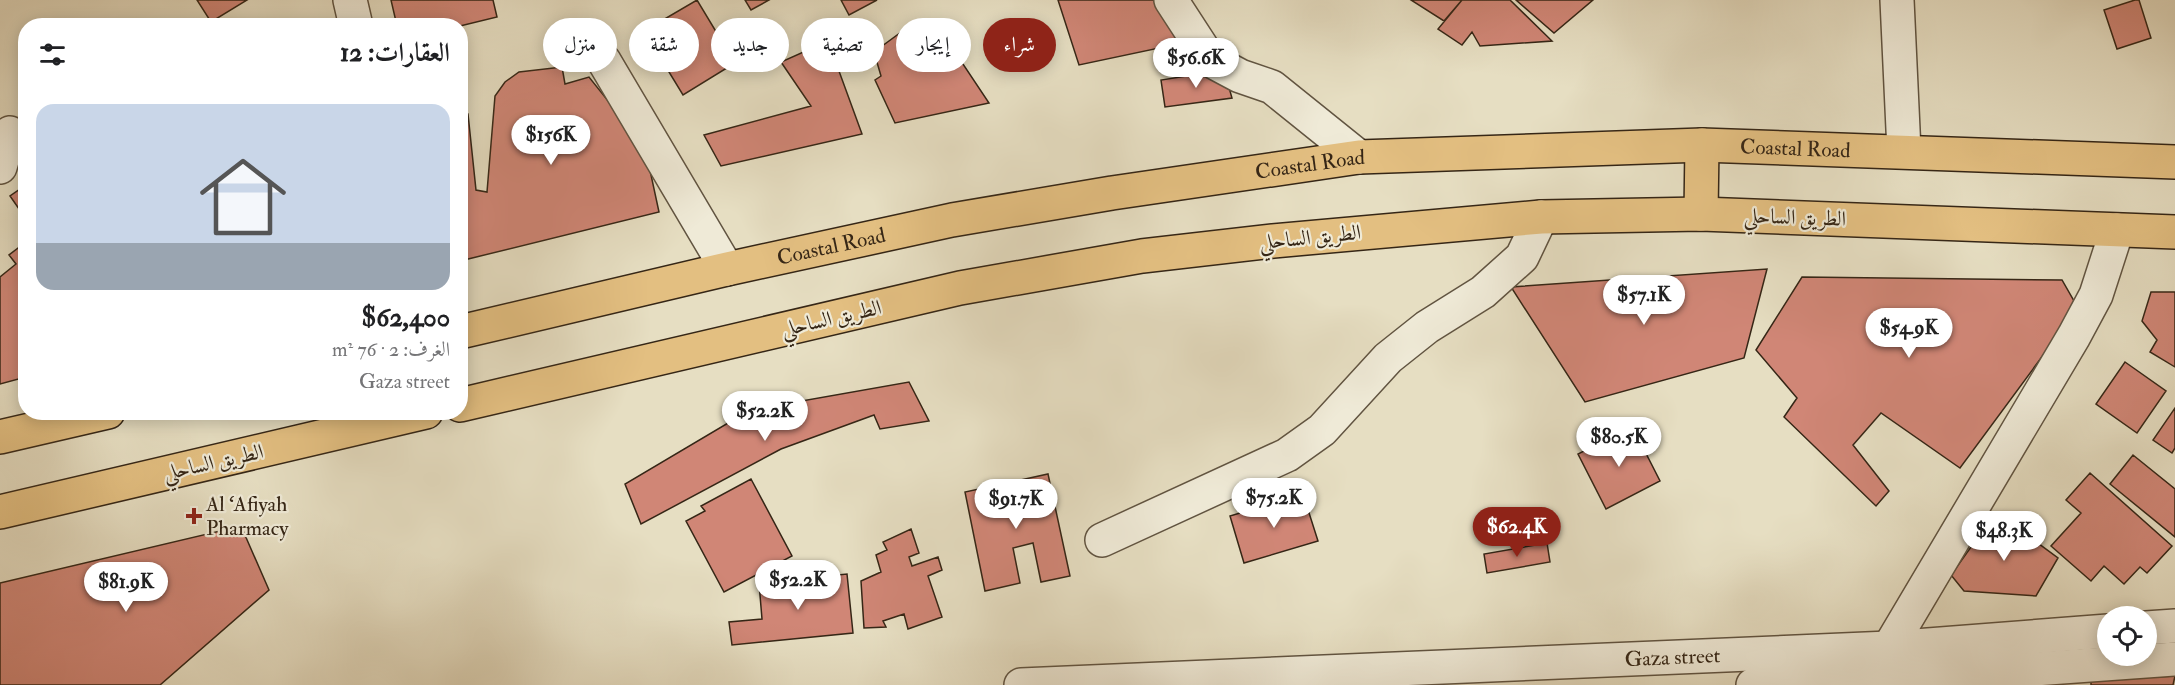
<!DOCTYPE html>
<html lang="ar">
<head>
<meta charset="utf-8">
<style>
	body { margin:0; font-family:"IM FELL Double Pica",Amiri,serif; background:#f6f6f6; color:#202124; direction:rtl; height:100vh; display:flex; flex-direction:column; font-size:22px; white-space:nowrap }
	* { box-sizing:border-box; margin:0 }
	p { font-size:20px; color:#757577 }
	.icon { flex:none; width:33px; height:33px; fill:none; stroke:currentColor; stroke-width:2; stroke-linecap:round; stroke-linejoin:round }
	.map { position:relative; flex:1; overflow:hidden; direction:ltr }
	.details { position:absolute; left:18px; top:18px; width:450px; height:402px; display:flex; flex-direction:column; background:#fff; border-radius:24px; box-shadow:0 3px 15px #0003; direction:rtl }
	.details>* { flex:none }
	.top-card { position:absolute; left:486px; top:18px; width:570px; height:54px; direction:rtl; display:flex; gap:12px }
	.controls { position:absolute; left:2097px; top:606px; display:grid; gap:12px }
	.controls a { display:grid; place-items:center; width:60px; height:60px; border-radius:50%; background:#fff; box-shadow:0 3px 15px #0003; font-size:30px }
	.price { position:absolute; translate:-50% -51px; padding:0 14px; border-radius:21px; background:#fff; color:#222; font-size:20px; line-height:39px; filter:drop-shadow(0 2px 3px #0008) }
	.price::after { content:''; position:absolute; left:50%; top:36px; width:18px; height:14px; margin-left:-9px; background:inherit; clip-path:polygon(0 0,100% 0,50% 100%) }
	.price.on { background:#8f2418; color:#fff }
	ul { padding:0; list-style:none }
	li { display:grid; align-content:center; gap:12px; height:318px; padding:0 18px }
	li+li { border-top:2px solid #e0e0e0 }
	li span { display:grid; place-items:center; height:186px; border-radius:18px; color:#555 }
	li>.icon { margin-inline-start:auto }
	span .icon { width:108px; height:108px; fill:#fffc; stroke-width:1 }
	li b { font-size:26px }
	h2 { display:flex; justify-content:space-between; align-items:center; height:72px; padding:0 18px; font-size:26px }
	.pill { padding:0 21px; border-radius:27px; background:#fff; box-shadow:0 3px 15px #0003; font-size:21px; line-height:54px }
	.pill.on { background:#8f2418; color:#fff }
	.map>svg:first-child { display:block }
	.building { fill:#d08676; stroke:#352616; stroke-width:1.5 }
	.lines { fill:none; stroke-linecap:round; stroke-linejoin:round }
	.minor-casing { stroke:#615441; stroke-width:36 }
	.tertiary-casing { stroke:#615441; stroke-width:36 }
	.trunk-casing { stroke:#352616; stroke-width:36 }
	.minor { stroke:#efead7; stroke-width:33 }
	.tertiary { stroke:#efead7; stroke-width:33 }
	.trunk { stroke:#e3bf81; stroke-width:33 }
	.poi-dot { fill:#8f2418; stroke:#efead7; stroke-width:2 }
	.labels { text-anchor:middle; stroke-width:4.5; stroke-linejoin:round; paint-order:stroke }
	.street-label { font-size:21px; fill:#352616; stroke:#efead7 }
	.poi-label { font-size:21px; fill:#352616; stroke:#efead7; text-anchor:start }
</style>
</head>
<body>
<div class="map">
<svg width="2175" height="685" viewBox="0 0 2175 685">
	<rect width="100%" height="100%" fill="#e6dec2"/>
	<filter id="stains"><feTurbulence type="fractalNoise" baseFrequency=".00333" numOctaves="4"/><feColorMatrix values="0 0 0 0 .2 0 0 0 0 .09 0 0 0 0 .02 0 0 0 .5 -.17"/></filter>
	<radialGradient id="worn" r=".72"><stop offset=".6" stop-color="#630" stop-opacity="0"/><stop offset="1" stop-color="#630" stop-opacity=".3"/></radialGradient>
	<!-- building -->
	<path class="building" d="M197 0H247L211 22Z
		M391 0H493L497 17 460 26H397Z
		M697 0 735 63 683 95 644 31Z
		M745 0H769L751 10Z
		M841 0H877L849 15Z
		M1058 0H1154L1182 36 1183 43 1079 65Z
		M1411 0H1462L1444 21Z
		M1462 0H1510L1552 41 1480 46 1472 32 1462 45 1438 29Z
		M1516 0H1593L1554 33Z
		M2135 0H2139L2151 38 2117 49 2104 10Z
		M904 30 920 32 933 52 943 50 955 65 963 64 989 103 895 123 875 80 881 76 874 52Z
		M828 41 862 134 721 166 704 135 811 106 781 62Z
		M562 67 565 84 589 77 645 147 659 212 460 261V115L468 114 476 190 487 192 495 96 505 82 519 72Z
		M1224 70 1232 98 1165 107 1161 80Z
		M26 185V219L10 196Z
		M26 242V377L0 384V277L16 264 9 255Z
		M1767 269 1744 358 1585 402 1511 287Z
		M1802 277 2062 280 2078 308 1960 468 1881 413 1853 445 1889 491 1876 506 1784 417 1797 398 1756 350Z
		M2151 292H2175V367L2150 352 2157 340 2142 321Z
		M2125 362 2166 391 2137 433 2096 404Z
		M909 382 929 421 880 429 874 415 781 449 641 524 625 484 750 410Z
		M2175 408V448L2172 453 2153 440Z
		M1632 426 1660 481 1606 509 1578 454Z
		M2133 455 2175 489V537L2110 484Z
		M2090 473 2172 546 2147 573 2140 567 2124 584 2104 566 2091 581 2051 546 2081 513 2066 500Z
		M1048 474 1070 576 1041 582 1033 543 1013 548 1020 583 985 591 965 492Z
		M751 479 792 556 724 592 686 521 705 511 701 506Z
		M1303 494 1318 541 1244 563 1230 516Z
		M1996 512 2058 558 2036 596 1964 591 1951 575Z
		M241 526 269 590 160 685H0V583Z
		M911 529 919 553 909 557 912 566 938 557 942 570 928 576 942 617 908 629 904 614 883 621 886 627 864 628 861 581 881 572 876 555 887 550 883 542Z
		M1547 543 1550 562 1487 573 1484 554Z
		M847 574 853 633 732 645 729 622 762 619 759 583Z
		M2175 676 2173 685H2091V680Z"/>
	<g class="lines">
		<!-- minor casing -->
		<g class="minor-casing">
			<path id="minor" d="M350 0 356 26
				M1171 0 1210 60 1240 76 1272 87 1359 157
				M1897 0 1904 151
				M604 61 727 269
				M0 167 10 133
				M1102 540 1287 455 1322 430 1388 358 1427 327 1483 292 1522 257 1541 217
				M1893 673 1889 648 2074 336 2096 295 2117 230"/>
		</g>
		<!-- tertiary casing -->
		<g class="tertiary-casing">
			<g id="tertiary">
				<path d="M2146 628 2175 626"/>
				<path id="s1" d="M1021 685 1889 648 2108 631"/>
				<path d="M1753 685 1894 679 2175 659"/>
			</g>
		</g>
		<!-- trunk casing -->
		<g class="trunk-casing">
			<g id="trunk">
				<path d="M1701 214 1702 145"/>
				<path id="s2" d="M460 332 727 269 952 220 1112 193 1359 157 1702 145 2175 162"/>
				<path d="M460 405 960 288 1142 256 1273 241 1541 217 1701 214 2175 232"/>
				<path d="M0 437 108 412"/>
				<path d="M0 512 426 412"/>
			</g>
		</g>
		<!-- minor -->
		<use href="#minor" class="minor"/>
		<!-- tertiary -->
		<use href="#tertiary" class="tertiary"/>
		<!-- trunk -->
		<use href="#trunk" class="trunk"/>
	</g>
	<!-- markers -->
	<path class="poi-dot" d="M191 507h6v6h6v6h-6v6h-6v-6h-6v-6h6z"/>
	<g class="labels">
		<!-- street labels -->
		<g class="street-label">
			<text dy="7" stroke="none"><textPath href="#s2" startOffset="1353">Coastal Road</textPath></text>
			<text dy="7" stroke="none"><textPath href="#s2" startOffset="867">Coastal Road</textPath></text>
			<text transform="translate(1795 217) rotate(2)" y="7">الطريق الساحلي</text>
			<text transform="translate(1310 237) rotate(-6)" y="7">الطريق الساحلي</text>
			<text dy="7" stroke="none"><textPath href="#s2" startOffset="381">Coastal Road</textPath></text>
			<text transform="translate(831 318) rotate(-13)" y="7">الطريق الساحلي</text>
			<text transform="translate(213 462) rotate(-13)" y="7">الطريق الساحلي</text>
			<text dy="7" stroke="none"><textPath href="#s1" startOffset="652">Gaza street</textPath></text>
		</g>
		<!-- poi labels -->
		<g class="poi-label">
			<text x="206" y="511">Al ‘Afiyah<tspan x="206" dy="24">Pharmacy</tspan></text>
		</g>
	</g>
	<rect width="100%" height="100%" filter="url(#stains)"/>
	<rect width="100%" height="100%" fill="url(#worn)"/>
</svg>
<div class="controls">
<a><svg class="icon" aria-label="locate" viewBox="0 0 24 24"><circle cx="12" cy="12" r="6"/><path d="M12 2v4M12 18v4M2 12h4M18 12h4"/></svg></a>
</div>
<b class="price" style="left:1196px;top:89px">$56.6K</b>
<b class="price" style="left:551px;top:166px">$156K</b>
<b class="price" style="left:1644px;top:326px">$57.1K</b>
<b class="price" style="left:1909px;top:359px">$54.9K</b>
<b class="price" style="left:765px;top:442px">$52.2K</b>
<b class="price" style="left:1619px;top:468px">$80.5K</b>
<b class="price" style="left:1274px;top:529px">$75.2K</b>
<b class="price" style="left:1016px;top:530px">$91.7K</b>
<b class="price on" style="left:1517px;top:558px">$62.4K</b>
<b class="price" style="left:2004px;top:562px">$48.3K</b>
<b class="price" style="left:798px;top:611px">$52.2K</b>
<b class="price" style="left:126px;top:613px">$81.9K</b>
<div class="top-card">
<a class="pill on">شراء</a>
<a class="pill">إيجار</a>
<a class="pill">تصفية</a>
<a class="pill">جديد</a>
<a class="pill">شقة</a>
<a class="pill">منزل</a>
</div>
<section class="details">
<h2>العقارات: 12<svg class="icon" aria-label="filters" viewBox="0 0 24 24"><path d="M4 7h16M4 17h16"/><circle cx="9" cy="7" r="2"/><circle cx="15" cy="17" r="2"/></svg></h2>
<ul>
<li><span style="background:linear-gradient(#c9d6e8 75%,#9aa5b1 0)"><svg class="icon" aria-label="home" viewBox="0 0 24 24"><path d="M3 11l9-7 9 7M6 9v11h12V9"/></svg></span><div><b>$62,400</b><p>الغرف: 2 · 76 m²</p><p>Gaza street</p></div></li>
</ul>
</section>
</div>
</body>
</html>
